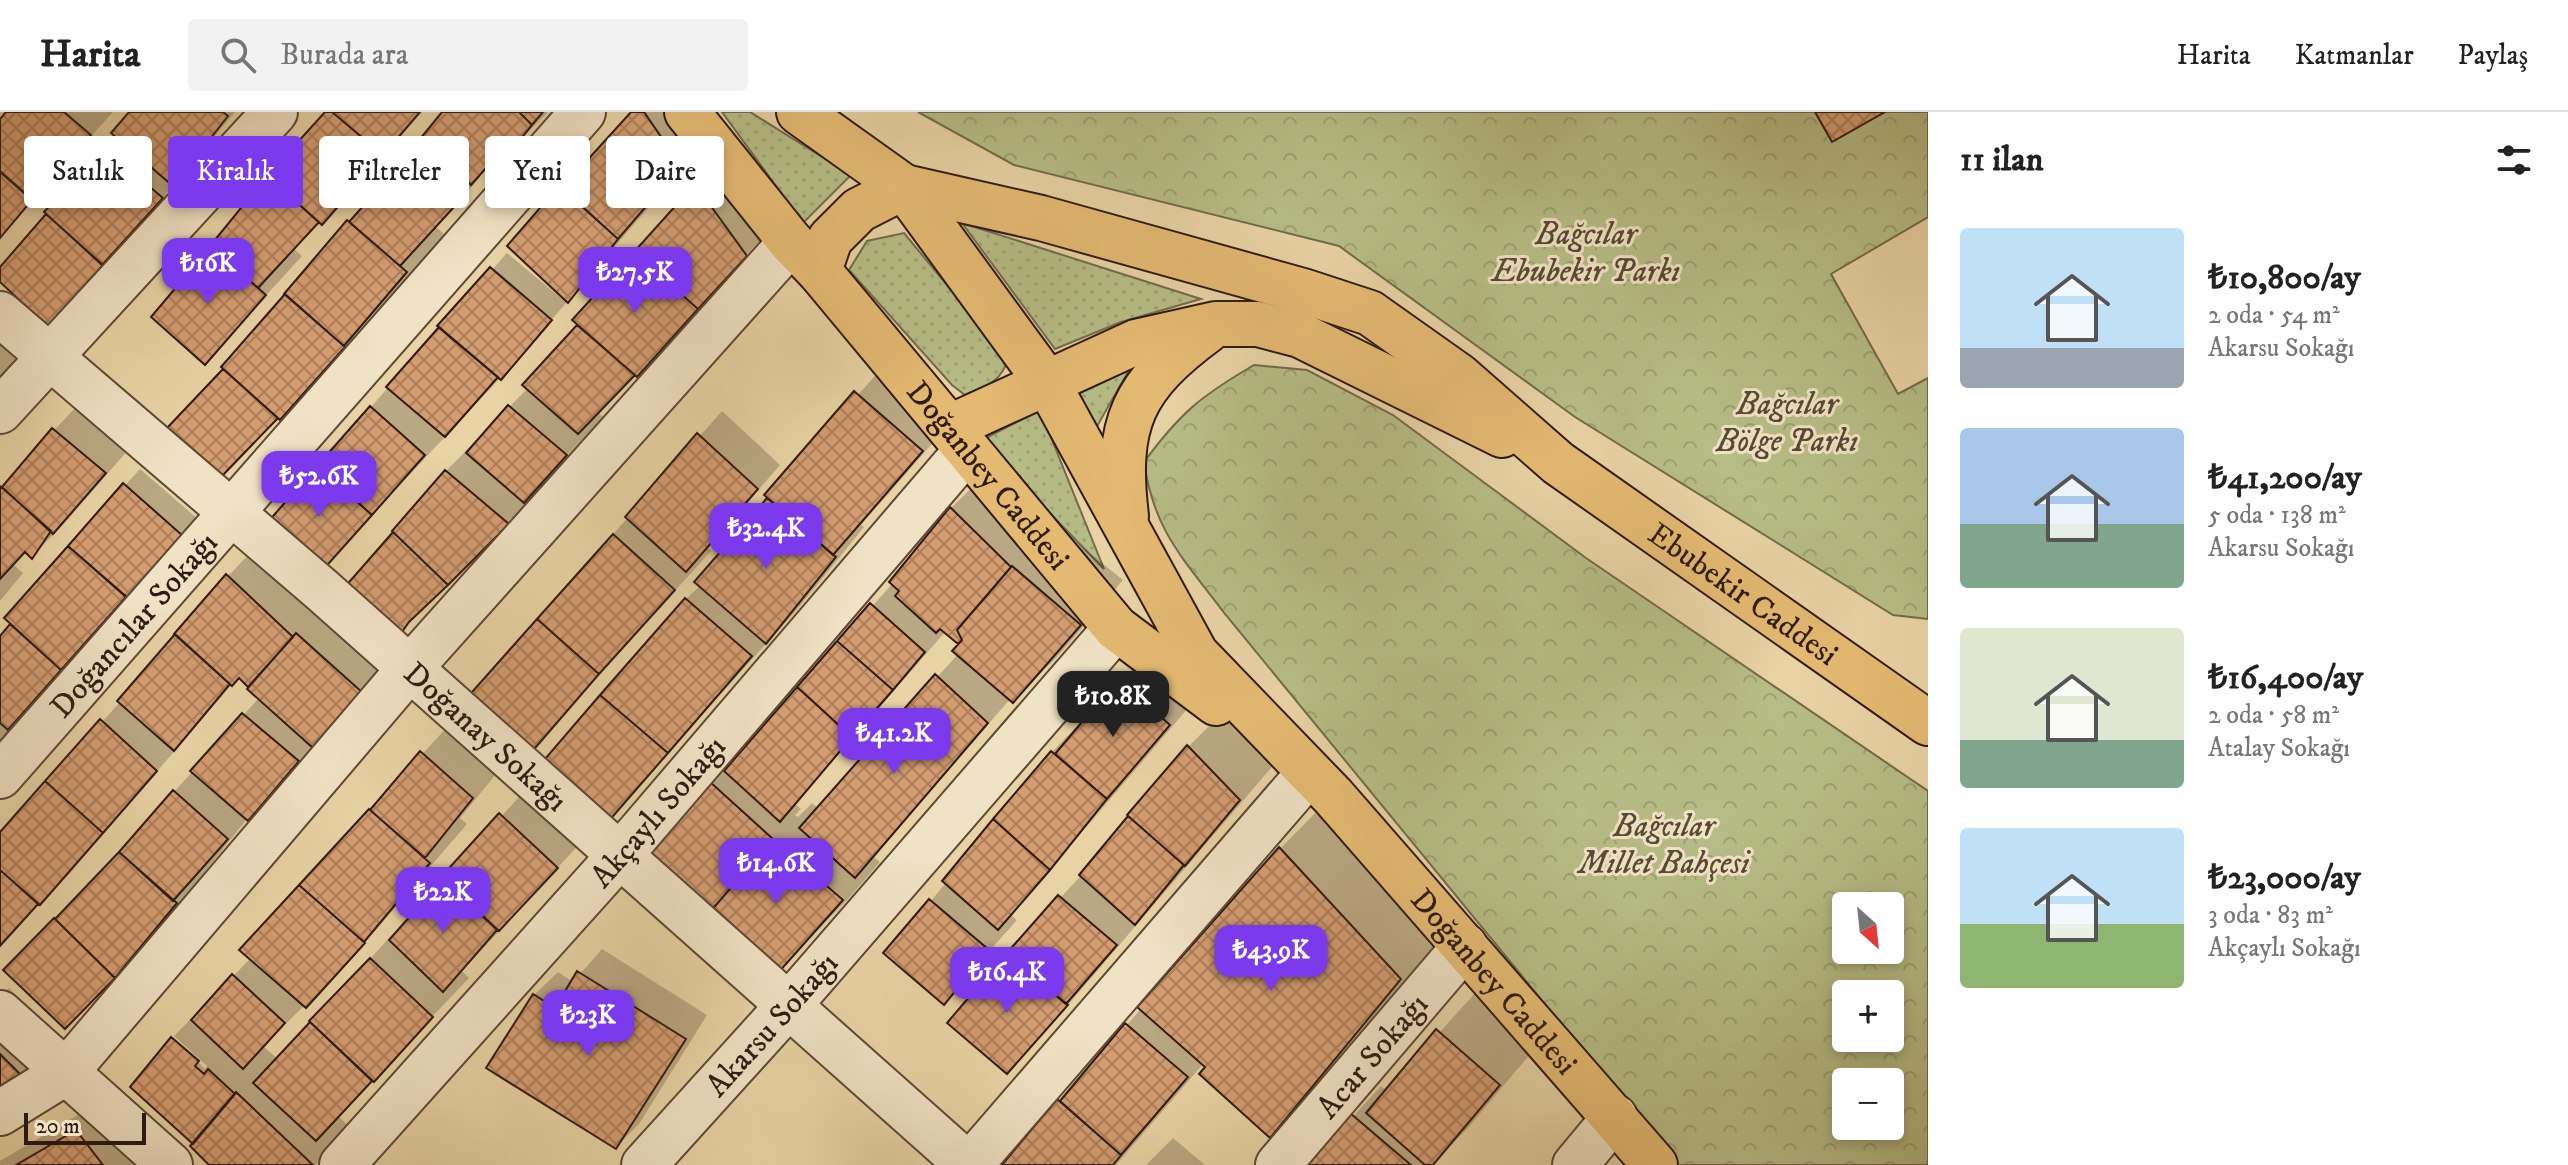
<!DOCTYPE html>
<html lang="tr">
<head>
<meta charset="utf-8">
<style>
	body { margin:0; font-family:"IM FELL DW Pica",serif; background:#f2f2f2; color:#222; height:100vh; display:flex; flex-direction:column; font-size:30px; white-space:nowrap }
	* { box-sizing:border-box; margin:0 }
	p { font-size:26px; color:#767676 }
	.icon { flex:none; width:44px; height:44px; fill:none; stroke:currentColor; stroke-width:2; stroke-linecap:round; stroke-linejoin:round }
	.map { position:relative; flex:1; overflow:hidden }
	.side { display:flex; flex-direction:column; background:#fff; width:640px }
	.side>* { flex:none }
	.guide { position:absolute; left:24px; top:24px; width:760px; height:72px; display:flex; gap:16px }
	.needle { width:52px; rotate:153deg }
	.tools { position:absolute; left:1832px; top:780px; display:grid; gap:16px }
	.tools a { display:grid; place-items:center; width:72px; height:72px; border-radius:8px; background:#fff; box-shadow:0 4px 12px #0003; font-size:40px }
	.scale { position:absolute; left:24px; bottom:20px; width:122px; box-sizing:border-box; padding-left:8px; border:4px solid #2f1b12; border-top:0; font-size:22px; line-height:28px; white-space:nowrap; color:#2f1b12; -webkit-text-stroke:6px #f0e2c4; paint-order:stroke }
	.price { position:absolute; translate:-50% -68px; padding:0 18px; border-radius:16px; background:#7c3aed; color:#fff; font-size:26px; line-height:52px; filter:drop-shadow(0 2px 4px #0008) }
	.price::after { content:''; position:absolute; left:50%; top:48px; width:24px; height:18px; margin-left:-12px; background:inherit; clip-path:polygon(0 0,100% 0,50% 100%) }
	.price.active { background:#222; color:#fff }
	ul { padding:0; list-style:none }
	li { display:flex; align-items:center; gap:24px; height:200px; padding:0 32px }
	li span { display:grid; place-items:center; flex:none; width:224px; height:160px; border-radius:8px; color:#555 }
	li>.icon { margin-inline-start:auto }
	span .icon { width:96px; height:96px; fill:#fffc; stroke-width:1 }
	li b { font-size:34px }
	h2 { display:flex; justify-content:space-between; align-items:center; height:96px; padding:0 32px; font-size:34px }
	.pill { padding:0 28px; border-radius:8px; background:#fff; box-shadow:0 4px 12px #0003; font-size:28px; line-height:72px }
	.pill.active { background:#7c3aed; color:#fff }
	header { display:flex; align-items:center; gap:48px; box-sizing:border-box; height:112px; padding:0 40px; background:#fff; border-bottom:2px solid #e0e0e0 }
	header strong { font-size:38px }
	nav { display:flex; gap:44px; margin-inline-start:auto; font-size:28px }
	.search { width:560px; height:72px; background:#f2f2f2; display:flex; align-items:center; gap:20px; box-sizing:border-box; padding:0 28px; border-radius:8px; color:#767676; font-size:30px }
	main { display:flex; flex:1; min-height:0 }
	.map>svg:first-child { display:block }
	.grass { fill:url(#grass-dots); stroke:#726c4c; stroke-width:2 }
	.park { fill:url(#park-crowns); stroke:#726c4c; stroke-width:2; fill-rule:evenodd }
	.shadow { fill:#0003; fill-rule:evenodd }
	.building { fill:url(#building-cross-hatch); stroke:#2f1b12; stroke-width:2 }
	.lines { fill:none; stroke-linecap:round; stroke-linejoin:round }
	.minor-casing { stroke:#5d4936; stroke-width:48 }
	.major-casing { stroke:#2f1b12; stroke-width:48 }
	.minor { stroke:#f0e2c4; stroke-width:44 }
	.major { stroke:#e4ba72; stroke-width:44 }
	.labels { text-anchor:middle; stroke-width:6; stroke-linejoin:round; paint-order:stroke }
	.park-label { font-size:32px; font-style:italic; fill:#584b34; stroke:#f0e2c4 }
	.street-label { font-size:32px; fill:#2f1b12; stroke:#f0e2c4 }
</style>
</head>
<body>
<header>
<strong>Harita</strong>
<div class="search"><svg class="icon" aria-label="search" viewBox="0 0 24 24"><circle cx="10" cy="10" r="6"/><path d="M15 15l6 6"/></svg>Burada ara</div>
<nav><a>Harita</a><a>Katmanlar</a><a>Paylaş</a></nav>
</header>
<main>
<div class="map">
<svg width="1928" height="1053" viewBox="0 0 1928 1053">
	<defs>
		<pattern id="grass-dots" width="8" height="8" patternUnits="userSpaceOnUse" patternTransform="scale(2)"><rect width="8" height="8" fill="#b6bc85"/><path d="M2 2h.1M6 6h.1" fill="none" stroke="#9da172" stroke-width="1.8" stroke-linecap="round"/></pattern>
		<pattern id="park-crowns" width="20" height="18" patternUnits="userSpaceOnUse" patternTransform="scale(2)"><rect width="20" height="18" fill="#b6bc85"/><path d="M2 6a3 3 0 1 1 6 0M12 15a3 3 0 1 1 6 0" fill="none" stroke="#9da172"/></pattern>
		<pattern id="building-cross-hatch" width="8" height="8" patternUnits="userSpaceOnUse" patternTransform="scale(2)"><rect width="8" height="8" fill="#d49d70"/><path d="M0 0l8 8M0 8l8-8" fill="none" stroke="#ac7f5b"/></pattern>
	</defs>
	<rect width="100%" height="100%" fill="#e8d3a4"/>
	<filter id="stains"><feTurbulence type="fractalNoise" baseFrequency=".0025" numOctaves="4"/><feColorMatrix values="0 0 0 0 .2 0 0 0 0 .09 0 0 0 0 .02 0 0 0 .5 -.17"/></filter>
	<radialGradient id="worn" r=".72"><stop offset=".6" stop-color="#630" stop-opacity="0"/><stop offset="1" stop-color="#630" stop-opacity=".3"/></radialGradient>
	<!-- grass -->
	<path class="grass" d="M722 0H750L851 63 803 111Z
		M962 111 1201 187 1121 210 1055 237Z
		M904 121 1008 247C1001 270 987 274 965 283L952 273 849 158 867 129Z
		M1129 258 1096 316 1078 282Z
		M1040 298 1104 457 980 329Z"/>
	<!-- park -->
	<path class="park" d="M918 0H1928V105L1831 162 1898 282 1928 266V507L1893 503 1575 305 1339 134 1014 53Z
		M1254 253 1307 258 1393 303 1586 446 1928 679V1053H1677L1225 502C1184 447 1154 420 1144 350 1181 300 1201 284 1254 253ZM1846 794H1890V838H1846ZM1846 882H1890V926H1846ZM1846 970H1890V1014H1846Z"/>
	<!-- shadow -->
	<path class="shadow" d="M8 0H113L0 125V10Z
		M132 0H235L87 175 49 213 0 167V159Z
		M327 0H422L359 72 294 137 302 144 205 250Z
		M446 0H548L507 41 503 38 479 62 481 64 436 115 444 122 430 140 280 305 170 316 226 257 348 110 426 30Z
		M634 0H707L718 15 516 249 321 457 371 295 507 141 561 186 564 184 509 134Z
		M733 36 783 104 598 300 603 305 542 370 545 373 397 524 346 475 446 359 528 276 525 273 580 213 575 208Z
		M0 193 43 230 0 280Z
		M894 243 959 301 861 413 864 415 795 500 606 708 686 487 701 473 697 470 745 416 769 386 767 383Z
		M91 279 142 322 61 415 32 444 26 438 13 452 23 461 0 489V376Z
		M722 299 780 353 708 436 711 439 529 640 585 454Z
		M140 357 198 407 26 598 28 600 0 632V525L13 512 6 505Z
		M989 359 1123 468 1057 545 1013 589 1011 586 874 745 880 750 848 787 777 859 710 797V670L741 642 893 471 951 396ZM946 519 967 525 958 542 819 697 812 691 798 705 795 703 801 697 795 692Z
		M265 426 391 550 247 707 151 827 103 877 87 776 259 586 257 563 239 564 69 762 0 832V723L121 589 228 464Z
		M1158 530 1206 575 1011 803 1017 808 944 890 931 789 1052 640Z
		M1226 597 1277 649 1044 921 1007 959 992 860 1087 757 1189 634Z
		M451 611 501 656 460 706 467 712 343 856 263 934 278 947 530 673 586 725 462 859 469 866 338 1004 350 1015 316 1053H212L195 1031 132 974 173 925 205 957 207 954 174 924 251 846 242 838Z
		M1324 692 1444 822 1314 980 1270 1024 1204 951 1116 1053H1005L1281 736Z
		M602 837 707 903 639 1012 616 1035 534 883 558 860 573 870Z
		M9 876 67 934 0 989V881Z
		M1475 881 1537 934 1467 1017 1431 1053H1309L1381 974 1387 979Z
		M115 981 176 1053H0V1049Z
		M1173 1026 1205 1053H1146Z"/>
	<!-- building -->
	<path class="building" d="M6 0H64L91 23 34 89 0 59V7Z
		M129 0H223L228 4 173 74 111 21Z
		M325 0H332L383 43 322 113 267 64Z
		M332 0H420L383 43Z
		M442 0H519L532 13 507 44 501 39 471 73 420 27Z
		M519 0H543L532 13Z
		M631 0H644L681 54 618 127 562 76Z
		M1815 0H1885L1832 30Z
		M102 34 163 86 102 153 44 100Z
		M407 55 421 67 425 62 453 86 449 90 454 95 400 154 349 110 396 57 401 62Z
		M0 60 32 88 0 126Z
		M267 64 319 110 258 176 210 134Z
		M695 72 747 144 698 197 634 140Z
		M559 74 618 127 568 191 507 134Z
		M46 102 103 153 49 216 0 170V155Z
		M347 108 407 160 344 234 284 182Z
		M211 134 266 183 205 253 151 205Z
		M634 140 698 197 637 265 572 208Z
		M490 155 552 208 501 268 437 214Z
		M285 182 345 235 280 308 221 255Z
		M577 213 635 263 578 322 522 273Z
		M439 215 498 265 445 325 386 275Z
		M223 257 278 306 222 364 167 316Z
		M854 279 923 339 833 443 764 383Z
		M508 293 567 343 524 391 466 341Z
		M370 294 425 343 372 403 317 354Z
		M52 316 106 361 53 422 2 375Z
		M697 321 758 377 686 460 625 405Z
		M317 354 372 403 321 460 267 411Z
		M445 358 509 412 448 473 392 419Z
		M123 371 183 424 128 486 68 434Z
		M0 374 51 419 32 447 25 440 0 467Z
		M767 386 836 445 766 532 694 470 728 431 731 433 744 419 743 414Z
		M950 395 1011 455 957 518 962 528 958 532 940 517 936 521 895 484 899 479 889 470Z
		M393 420 448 473 409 510 397 527 344 476Z
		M613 422 675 478 599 562 537 507Z
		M68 434 126 485 61 558 4 506Z
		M1012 454 1081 513 1013 591 952 539 962 528 957 518Z
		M226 462 293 525 248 575 239 566 232 574 174 522Z
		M685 486 752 544 668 641 600 583Z
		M870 491 925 540 893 578 837 529Z
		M537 507 599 562 529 643 465 588Z
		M10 512 61 558 8 618 0 611V524Z
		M296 521 363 581 313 636 247 577Z
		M175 522 230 572 174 639 117 589Z
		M837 529 893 578 852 625 797 575Z
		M935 562 988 611 855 766 799 716Z
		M1119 566 1170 613 1107 687 1055 642Z
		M797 575 852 625 780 710 724 659Z
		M600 583 668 641 607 711 539 654Z
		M242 601 299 649 248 709 190 659Z
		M100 607 157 659 103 721 45 669Z
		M1187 633 1240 688 1185 754 1127 703Z
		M420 639 473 686 425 746 370 698Z
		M1051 639 1107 687 1050 758 993 707Z
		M45 669 103 721 40 793 0 758V720Z
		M709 669 773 727 709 801 643 743Z
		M173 678 228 727 173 789 119 740Z
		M369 697 430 751 364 830 299 773Z
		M499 701 558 756 499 819 441 765Z
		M1128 704 1184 753 1135 813 1079 763Z
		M993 707 1050 758 998 818 942 769Z
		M773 727 843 788 777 862 710 800Z
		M1279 735 1401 867 1270 1026 1199 962 1205 955 1137 895Z
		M119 740 177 791 115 866 55 807Z
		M0 758 38 792 0 834Z
		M443 767 497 818 443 880 389 828Z
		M299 773 365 831 306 896 239 838Z
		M1058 783 1117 833 1066 892 1006 842Z
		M929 787 989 838 944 893 883 841Z
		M54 806 115 866 65 917 3 858Z
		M370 846 433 905 374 970 309 909Z
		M1010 847 1068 893 1007 962 947 911 991 859 997 863Z
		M577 859 686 927 616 1037 486 956 533 882 555 896Z
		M232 862 285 911 243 957 191 908Z
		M310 910 372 969 316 1029 253 971Z
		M1125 911 1188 965 1121 1043 1060 989Z
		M1436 917 1500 973 1433 1053H1425L1366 1001Z
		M171 925 199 949 195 954 204 962 208 957 235 982 193 1032 130 975Z
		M0 942 31 973 0 992Z
		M236 980 313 1053H209L190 1034Z
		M1057 987 1121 1043 1113 1053H1002Z
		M1350 1001 1411 1053H1307Z
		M76 1018 103 1053H16Z"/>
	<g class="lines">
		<!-- minor casing -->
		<g class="minor-casing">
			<g id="minor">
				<path id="s1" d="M0 202 322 478 968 1053"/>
				<path d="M0 299 275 0"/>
				<path id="s2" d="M0 664 583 0"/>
				<path d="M0 901 170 1053"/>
				<path d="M0 1001 65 961 410 556 791 130"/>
				<path id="s3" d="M342 1053 620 743 967 338"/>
				<path id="s4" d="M644 1053 789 893 1116 516"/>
				<path d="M970 1053 1309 661"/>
				<path id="s5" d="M1278 1053 1465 834"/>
				<path d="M1575 1053 1615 1005"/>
			</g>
		</g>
		<!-- major casing -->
		<g class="major-casing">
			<g id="major">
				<path id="s6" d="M687 0 791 130 819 159 1116 516 1216 591"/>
				<path id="s7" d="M799 0 904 75 1048 272 1196 542 1333 684 1655 1053"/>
				<path id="s8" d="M819 159 830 127 859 98 904 75 1041 106 1303 179 1370 201 1459 264 1558 351 1928 611"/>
				<path d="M950 315 1136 230 1216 212H1258L1300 223 1502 323"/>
				<path d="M1126 404C1115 311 1132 274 1208 218"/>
			</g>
		</g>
		<!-- minor -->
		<use href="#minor" class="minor"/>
		<!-- major -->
		<use href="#major" class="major"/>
	</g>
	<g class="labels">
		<!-- park labels -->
		<g class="park-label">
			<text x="1586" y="132">Bağcılar<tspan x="1586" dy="37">Ebubekir Parkı</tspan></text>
			<text x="1787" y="302">Bağcılar<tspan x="1787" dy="37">Bölge Parkı</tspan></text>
			<text x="1664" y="724">Bağcılar<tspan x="1664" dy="37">Millet Bahçesi</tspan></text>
		</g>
		<!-- street labels -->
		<g class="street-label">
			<text dy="11" stroke="none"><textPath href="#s6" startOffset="472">Doğanbey Caddesi</textPath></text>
			<text dy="11" stroke="none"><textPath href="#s8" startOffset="1076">Ebubekir Caddesi</textPath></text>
			<text dy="11" stroke="none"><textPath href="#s2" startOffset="202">Doğancılar Sokağı</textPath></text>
			<text dy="11" stroke="none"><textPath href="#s1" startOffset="644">Doğanay Sokağı</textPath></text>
			<text dy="11" stroke="none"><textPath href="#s3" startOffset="474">Akçaylı Sokağı</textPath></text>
			<text dy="11" stroke="none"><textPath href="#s7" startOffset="1124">Doğanbey Caddesi</textPath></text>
			<text dy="11" stroke="none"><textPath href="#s4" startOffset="190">Akarsu Sokağı</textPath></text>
			<text dy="11" stroke="none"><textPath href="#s5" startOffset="144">Acar Sokağı</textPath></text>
		</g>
	</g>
	<rect width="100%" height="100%" filter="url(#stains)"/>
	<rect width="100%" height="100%" fill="url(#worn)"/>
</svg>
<div class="tools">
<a><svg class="needle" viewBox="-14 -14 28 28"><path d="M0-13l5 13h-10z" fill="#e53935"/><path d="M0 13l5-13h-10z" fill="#767676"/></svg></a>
<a>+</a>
<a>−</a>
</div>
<div class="scale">20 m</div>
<b class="price" style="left:208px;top:194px">₺16K</b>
<b class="price" style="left:635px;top:203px">₺27.5K</b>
<b class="price" style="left:319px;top:407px">₺52.6K</b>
<b class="price" style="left:766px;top:459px">₺32.4K</b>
<b class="price active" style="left:1113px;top:627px">₺10.8K</b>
<b class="price" style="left:894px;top:664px">₺41.2K</b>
<b class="price" style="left:776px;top:794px">₺14.6K</b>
<b class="price" style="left:443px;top:823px">₺22K</b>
<b class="price" style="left:1271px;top:881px">₺43.9K</b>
<b class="price" style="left:1007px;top:903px">₺16.4K</b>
<b class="price" style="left:588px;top:946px">₺23K</b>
<div class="guide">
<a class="pill">Satılık</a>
<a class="pill active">Kiralık</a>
<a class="pill">Filtreler</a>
<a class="pill">Yeni</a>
<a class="pill">Daire</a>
</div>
</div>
<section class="side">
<h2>11 ilan<svg class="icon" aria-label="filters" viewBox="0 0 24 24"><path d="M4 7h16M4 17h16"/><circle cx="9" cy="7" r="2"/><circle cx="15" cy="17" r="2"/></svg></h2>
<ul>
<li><span style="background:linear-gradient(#bfe0f5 75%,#9aa5b1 0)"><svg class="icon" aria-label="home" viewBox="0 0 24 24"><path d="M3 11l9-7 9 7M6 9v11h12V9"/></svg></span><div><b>₺10,800/ay</b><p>2 oda · 54 m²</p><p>Akarsu Sokağı</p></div></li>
<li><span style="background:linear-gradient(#a9c7e8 60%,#7fa58c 0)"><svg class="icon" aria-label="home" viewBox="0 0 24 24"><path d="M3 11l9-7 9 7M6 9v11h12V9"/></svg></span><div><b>₺41,200/ay</b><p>5 oda · 138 m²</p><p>Akarsu Sokağı</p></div></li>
<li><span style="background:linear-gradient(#dfe7d0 70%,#7fa58c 0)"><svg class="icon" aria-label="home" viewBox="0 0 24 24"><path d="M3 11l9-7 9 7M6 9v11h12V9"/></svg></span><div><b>₺16,400/ay</b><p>2 oda · 58 m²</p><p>Atalay Sokağı</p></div></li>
<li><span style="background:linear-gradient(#bfe0f5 60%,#8fb573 0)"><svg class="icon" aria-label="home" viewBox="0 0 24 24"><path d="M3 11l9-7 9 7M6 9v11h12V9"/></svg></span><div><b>₺23,000/ay</b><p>3 oda · 83 m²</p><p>Akçaylı Sokağı</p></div></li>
</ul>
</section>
</main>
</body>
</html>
